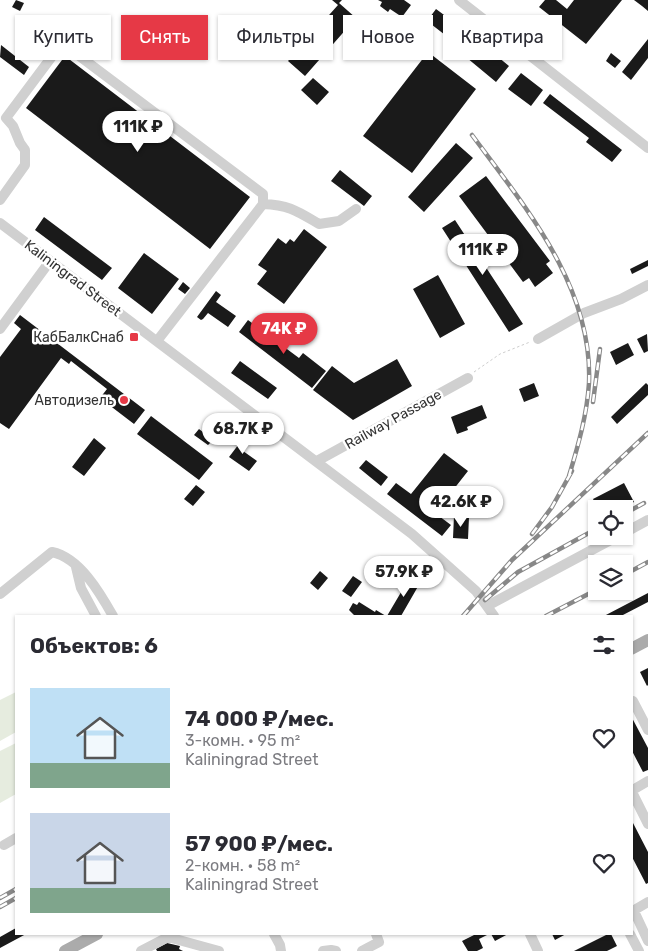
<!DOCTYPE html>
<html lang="ru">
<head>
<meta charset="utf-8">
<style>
	body { margin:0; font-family:Rubik,sans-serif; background:#f2f2f3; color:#2b2b33; height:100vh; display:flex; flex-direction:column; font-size:19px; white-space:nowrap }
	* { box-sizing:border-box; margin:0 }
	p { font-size:16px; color:#7c7c81 }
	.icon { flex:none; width:28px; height:28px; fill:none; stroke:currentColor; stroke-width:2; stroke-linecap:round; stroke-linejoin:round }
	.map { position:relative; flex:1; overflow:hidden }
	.side { position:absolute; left:15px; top:615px; width:618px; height:320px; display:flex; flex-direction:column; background:#fff; border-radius:0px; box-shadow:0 1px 4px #0004 }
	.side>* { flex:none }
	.guide { position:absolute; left:15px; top:15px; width:619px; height:45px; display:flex; gap:10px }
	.controls { position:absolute; left:588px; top:500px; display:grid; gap:10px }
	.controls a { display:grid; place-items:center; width:45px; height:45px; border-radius:0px; background:#fff; box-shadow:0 1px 4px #0004; font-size:25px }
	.price { position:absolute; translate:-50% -42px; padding:0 11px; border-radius:18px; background:#fff; color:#222; font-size:16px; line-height:32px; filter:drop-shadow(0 1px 2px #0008) }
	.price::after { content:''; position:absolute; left:50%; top:30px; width:15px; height:11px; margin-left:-8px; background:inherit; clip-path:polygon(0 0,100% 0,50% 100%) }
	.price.active { background:#e63946; color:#fff }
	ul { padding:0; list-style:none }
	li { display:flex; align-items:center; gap:15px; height:125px; padding:0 15px }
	li span { display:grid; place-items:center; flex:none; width:140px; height:100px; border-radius:0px; color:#555 }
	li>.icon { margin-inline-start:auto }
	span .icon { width:60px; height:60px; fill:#fffc; stroke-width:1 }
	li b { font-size:21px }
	h2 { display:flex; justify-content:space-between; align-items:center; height:60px; padding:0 15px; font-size:21px }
	.pill { padding:0 18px; border-radius:0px; background:#fff; box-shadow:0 1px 4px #0004; font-size:18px; line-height:45px }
	.pill.active { background:#e63946; color:#fff }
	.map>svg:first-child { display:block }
	.green { fill:#e6ecdf }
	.building { fill:#1a1a1a }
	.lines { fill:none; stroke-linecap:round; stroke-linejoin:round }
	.path { stroke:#cdcdcd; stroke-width:1; stroke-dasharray:2.5 2.5; stroke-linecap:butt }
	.minor { stroke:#d0d0d0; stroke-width:10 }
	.major { stroke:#ababab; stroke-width:12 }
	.rail-casing { stroke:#888; stroke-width:4.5 }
	.rail { stroke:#fff; stroke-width:2.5; stroke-dasharray:8; stroke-linecap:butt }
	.poi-dot { fill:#e63946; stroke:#fff; stroke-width:2 }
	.labels { text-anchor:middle; stroke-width:5; stroke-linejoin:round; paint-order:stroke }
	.street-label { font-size:14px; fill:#333; stroke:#fff }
	.poi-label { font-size:14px; fill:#333; stroke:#fff; text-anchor:end }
</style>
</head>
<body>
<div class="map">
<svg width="648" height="951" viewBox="0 0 648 951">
	<rect width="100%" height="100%" fill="#fff"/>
	<!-- green -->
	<path class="green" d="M16 692V732L0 741V700Z
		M16 743V794L0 803V751Z"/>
	<!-- building -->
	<path class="building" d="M16 0 24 3 20 11 12 7Z
		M332 0H342L339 3 356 18 305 76 288 61 338 5Z
		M378 0H404L411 5 402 17 390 9 388 12 380 6 382 2Z
		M545 0H556L567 9 574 0H622L586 44 539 7Z
		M634 0H648V11L642 6Z
		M436 9 459 26 449 38 427 21Z
		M39 23 50 29 42 42 31 35Z
		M469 33 509 66 496 82 455 48Z
		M648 39V58L631 80 622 72Z
		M1 45 29 67 24 75 0 57Z
		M428 52 476 89 412 173 363 136Z
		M611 53 621 61 615 68 606 61Z
		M65 56 250 197 210 249 26 108Z
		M521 73 543 90 531 106 508 89Z
		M313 78 329 92 317 105 301 90Z
		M550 94 622 150 612 162 586 142 589 138 543 103Z
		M456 143 473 158 424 212 408 197Z
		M340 170 372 196 364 206 331 181Z
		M486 176 550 261 546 264 553 273 535 287 529 278 523 282 459 196Z
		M44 217 112 268 102 280 35 230Z
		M455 220 523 324 509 332 442 228Z
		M304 229 327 247 284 304 257 284 267 271 258 265 278 238 286 244 290 239 294 242Z
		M144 253 179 279 152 314 118 288Z
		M648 260V266L632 274 630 269Z
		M438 275 465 324 440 338 413 289Z
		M183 282 190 288 185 294 178 289Z
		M216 291 221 295 216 302 236 316 228 327 208 313 203 319 201 320 197 317Z
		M20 315 145 410 134 424 100 398 107 389 71 361 69 364 61 358 9 429 0 423V357L21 329 14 323Z
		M248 320 299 358 303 353 326 371 312 388 239 332Z
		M647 334 648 351 644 353 637 339Z
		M628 343 634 355 616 365 610 352Z
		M397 359 412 386 353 420 313 390 332 366 354 383Z
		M240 361 277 388 268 399 231 373Z
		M534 383 539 396 524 402 519 389Z
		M646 383 648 385V395L617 424 611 417Z
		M482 405 487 418 467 427 468 430 457 434 451 417Z
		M151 416 213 463 199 480 137 434Z
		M224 423 235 431 239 429 243 431 236 440 235 439 230 445 223 439 220 443 212 438Z
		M199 429 213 440 208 445 194 435Z
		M245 436 250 440 243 451 257 461 249 471 229 457Z
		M94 438 106 448 84 476 72 467Z
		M444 453 468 471 435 513 451 525 442 536 387 494 396 483 411 494Z
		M366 460 388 477 381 486 359 468Z
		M624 483 634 502 620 509H598L593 499Z
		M196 485 205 492 193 506 184 499Z
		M454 516 469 517 468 539 453 538Z
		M320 571 328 578 318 590 310 583Z
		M353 576 362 582 351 597 342 591Z
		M410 577 420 583 401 616H387Z
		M648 593V602L621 616H604Z
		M359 602 375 612 376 610 386 616H355L349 610 353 603 357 605Z
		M648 668V685L647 686 640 672Z
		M631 716 648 748V770L643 772 631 749Z
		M633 823 648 852V883L646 884 631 855V824Z
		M16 928V934H26L0 948V937Z
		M473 934H489L479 939 483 948 477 951H468L462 941 474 935Z
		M491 934H508L495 941Z
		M552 934H566L555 940Z
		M608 934H611L617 946 607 951H574Z
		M167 943 180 946 179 949 183 951H157L156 949Z"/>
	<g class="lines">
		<!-- path -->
		<path class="path" d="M474 372 500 354 530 342"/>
		<!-- minor -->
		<path class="minor" d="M459 0 648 148
			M0 200 25 165V150L20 143 13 126 6 118 62 43 263 194V204C289 205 297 211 319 224L339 221 356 209
			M0 223 412 534 476 591 494 616
			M0 329 50 261
			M538 339 584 313 621 299 648 285
			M157 341 263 204
			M317 461 468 378
			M624 533 648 520
			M76 567 81 588 96 616
			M0 594 52 552C80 558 100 593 113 616
			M487 606 618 536
			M633 701 648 730
			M631 790 648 824
			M631 791 648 781
			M4 845 16 838
			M634 911 648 941
			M631 912 648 902
			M274 934 280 945 281 951
			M530 934 538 951
			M630 934 639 951
			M141 951 168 937 219 951
			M323 951 331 950 336 951
			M362 951 379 942 376 934"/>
		<!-- major -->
		<path class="major" d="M631 649 648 640
			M65 951 97 934"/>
		<!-- rail casing -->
		<g class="rail-casing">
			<path id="rail" d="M472 135C526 208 593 287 589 383 587 415 578 446 569 476
				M593 402 600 349
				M624 514 644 503
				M532 534 552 507 572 471
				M624 575 648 562
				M485 600 518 572 596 529
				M463 616 512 560 648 433
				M546 616 596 590
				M0 898 16 889
				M0 907 16 898"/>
		</g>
		<!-- rail -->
		<use href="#rail" class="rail"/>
	</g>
	<!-- markers -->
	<g class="poi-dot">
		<rect x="129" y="332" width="10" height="10" rx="2.5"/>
		<circle cx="124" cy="400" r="5"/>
	</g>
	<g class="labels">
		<!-- street labels -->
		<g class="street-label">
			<text transform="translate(73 278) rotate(37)" y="5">Kaliningrad Street</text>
			<text transform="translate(393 419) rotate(-29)" y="5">Railway Passage</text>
		</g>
		<!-- poi labels -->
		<g class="poi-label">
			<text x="124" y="342">КабБалкСнаб</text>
			<text x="114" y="405">Автодизель</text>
		</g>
	</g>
</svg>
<div class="controls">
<a><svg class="icon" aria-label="locate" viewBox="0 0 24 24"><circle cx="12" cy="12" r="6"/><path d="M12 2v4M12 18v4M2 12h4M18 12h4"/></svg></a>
<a><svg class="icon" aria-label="layers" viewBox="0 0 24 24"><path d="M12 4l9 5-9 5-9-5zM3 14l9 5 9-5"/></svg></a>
</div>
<b class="price" style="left:138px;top:153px">111K ₽</b>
<b class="price" style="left:483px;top:276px">111K ₽</b>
<b class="price active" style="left:284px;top:355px">74K ₽</b>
<b class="price" style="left:243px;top:455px">68.7K ₽</b>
<b class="price" style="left:461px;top:528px">42.6K ₽</b>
<b class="price" style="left:404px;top:598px">57.9K ₽</b>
<div class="guide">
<a class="pill">Купить</a>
<a class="pill active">Снять</a>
<a class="pill">Фильтры</a>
<a class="pill">Новое</a>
<a class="pill">Квартира</a>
</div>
<section class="side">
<h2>Объектов: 6<svg class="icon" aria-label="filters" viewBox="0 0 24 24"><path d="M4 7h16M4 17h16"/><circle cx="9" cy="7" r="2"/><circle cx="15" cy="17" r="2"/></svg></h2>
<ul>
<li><span style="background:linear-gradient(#bfe0f5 75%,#7fa58c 0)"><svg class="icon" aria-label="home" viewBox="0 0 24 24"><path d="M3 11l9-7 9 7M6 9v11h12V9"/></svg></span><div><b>74 000 ₽/мес.</b><p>3-комн. · 95 m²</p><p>Kaliningrad Street</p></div><svg class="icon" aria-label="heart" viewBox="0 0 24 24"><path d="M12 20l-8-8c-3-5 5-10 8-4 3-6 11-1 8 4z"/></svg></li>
<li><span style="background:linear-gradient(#c9d6e8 75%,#7fa58c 0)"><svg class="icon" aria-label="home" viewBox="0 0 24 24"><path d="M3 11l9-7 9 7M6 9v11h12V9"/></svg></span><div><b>57 900 ₽/мес.</b><p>2-комн. · 58 m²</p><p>Kaliningrad Street</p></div><svg class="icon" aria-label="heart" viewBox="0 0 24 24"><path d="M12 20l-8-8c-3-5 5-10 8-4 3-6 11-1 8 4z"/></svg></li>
</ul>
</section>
</div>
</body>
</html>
